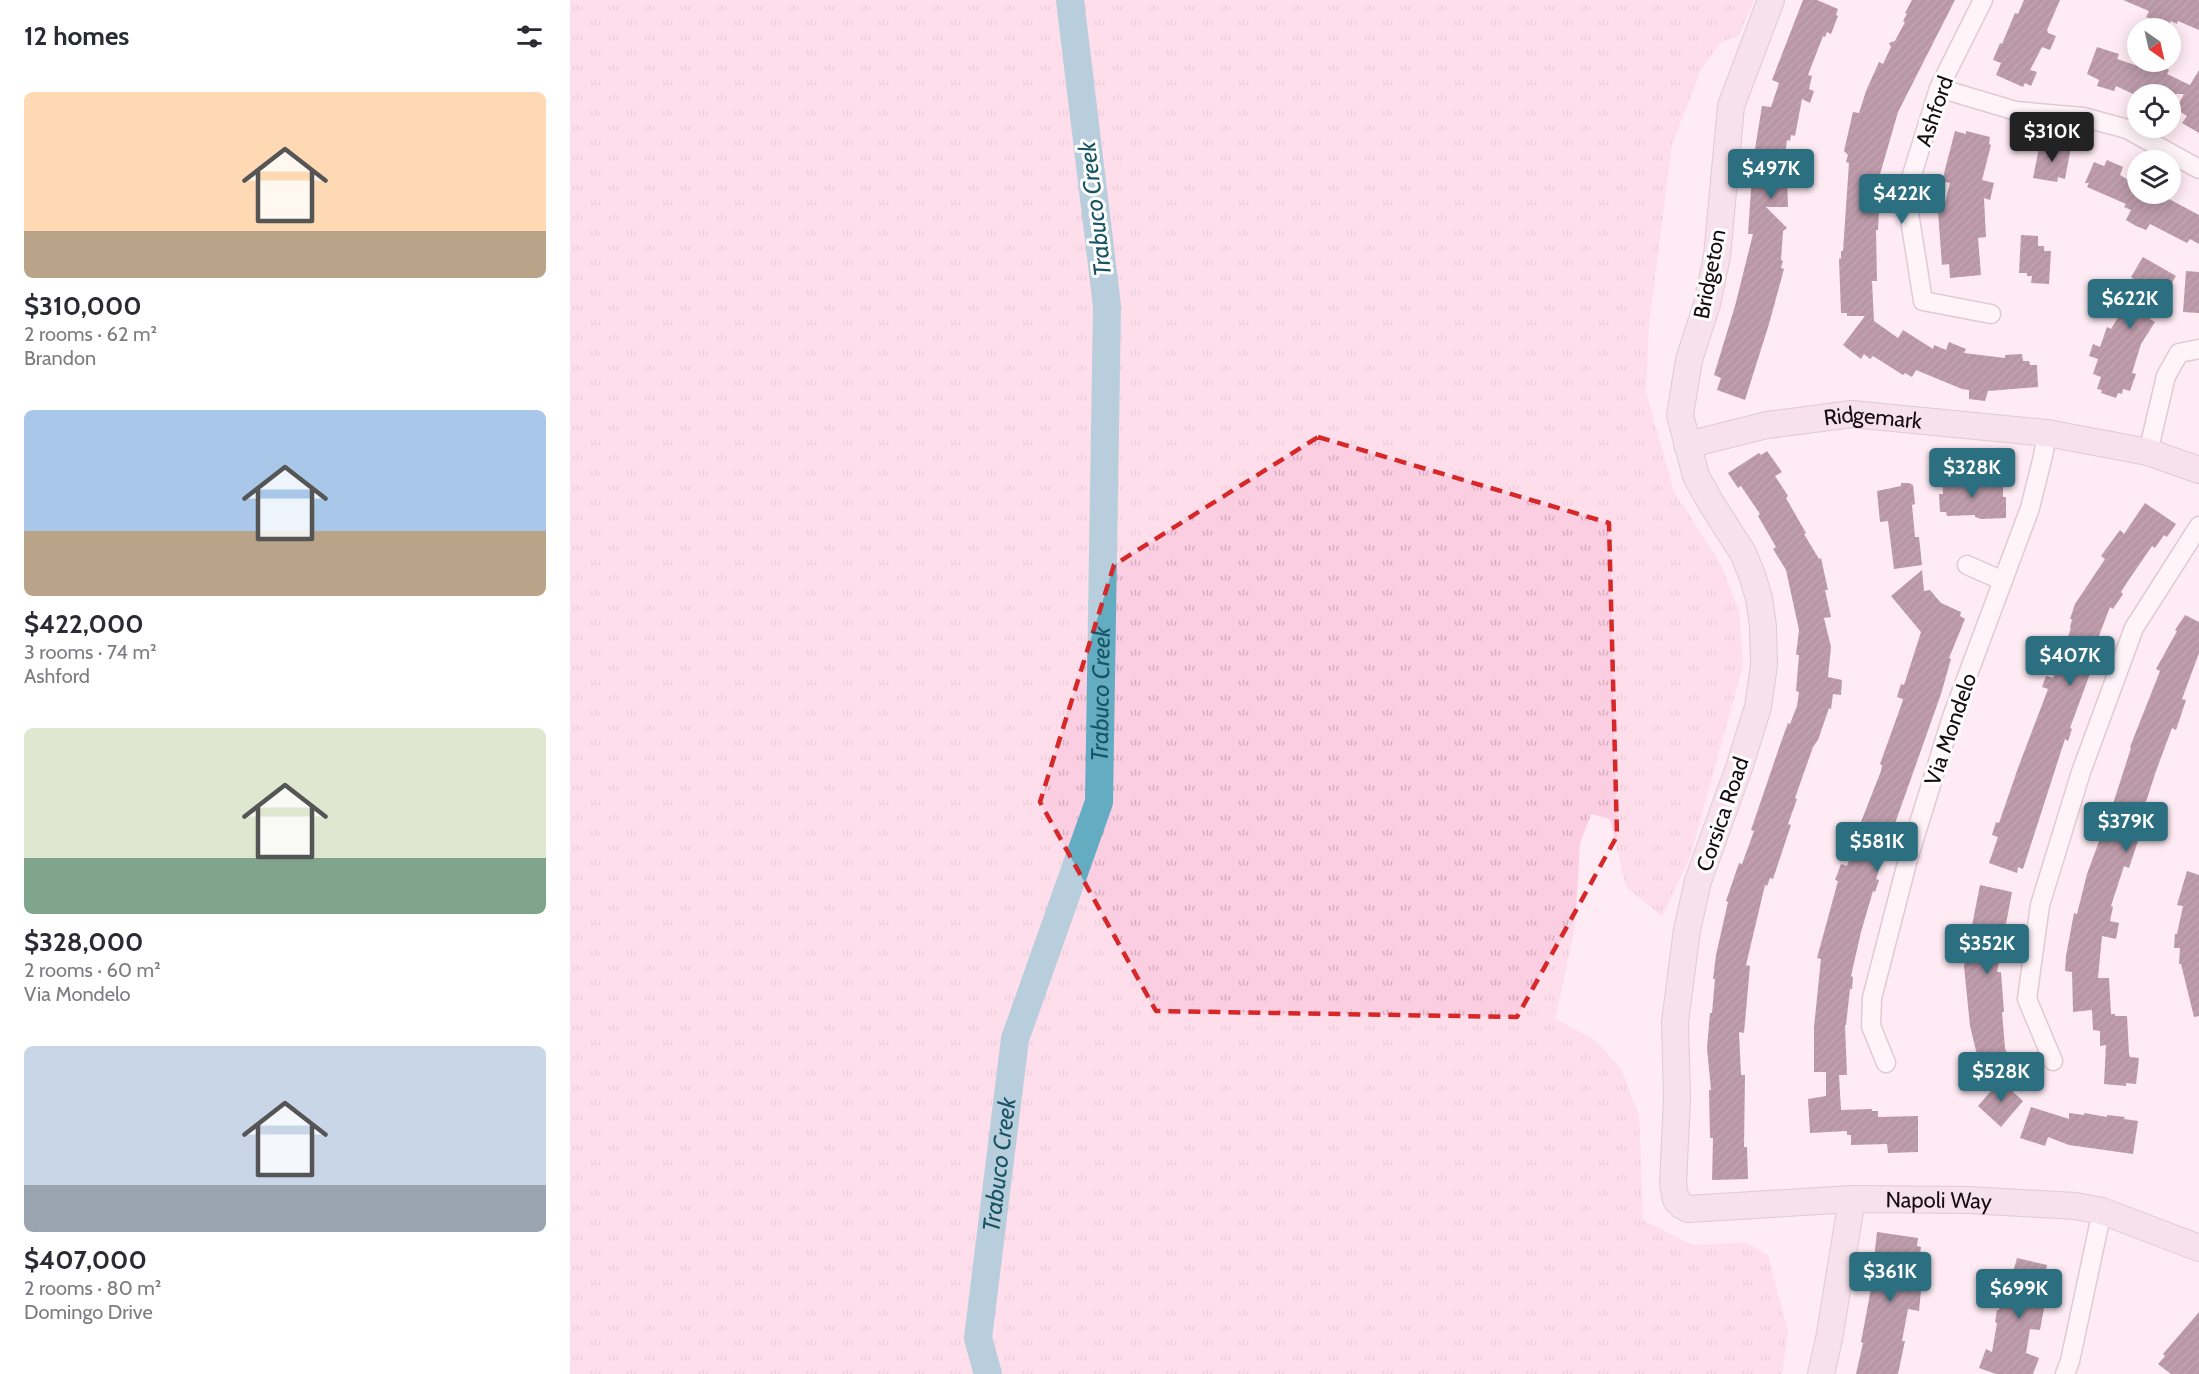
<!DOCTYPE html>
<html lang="en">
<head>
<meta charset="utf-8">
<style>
	body { margin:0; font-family:Cabin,sans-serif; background:#f7f7f7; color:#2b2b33; height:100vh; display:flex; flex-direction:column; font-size:22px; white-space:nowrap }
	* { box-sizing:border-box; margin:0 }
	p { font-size:20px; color:#7c7c81 }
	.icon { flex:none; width:33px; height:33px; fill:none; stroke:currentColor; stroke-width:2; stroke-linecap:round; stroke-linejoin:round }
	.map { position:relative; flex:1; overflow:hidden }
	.side { display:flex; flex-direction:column; background:#fff; width:570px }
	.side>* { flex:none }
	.needle { width:39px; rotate:146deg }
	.controls { position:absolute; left:1557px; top:18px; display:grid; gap:12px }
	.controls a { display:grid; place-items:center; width:54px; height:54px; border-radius:50%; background:#fff; box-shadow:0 3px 15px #0003; font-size:30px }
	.price { position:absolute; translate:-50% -51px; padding:0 14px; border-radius:6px; background:#2c6f81; color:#fff; font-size:20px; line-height:39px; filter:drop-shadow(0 2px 3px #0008) }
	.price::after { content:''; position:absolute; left:50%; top:36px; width:18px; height:14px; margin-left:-9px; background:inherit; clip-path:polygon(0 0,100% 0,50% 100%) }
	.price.on { background:#222; color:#fff }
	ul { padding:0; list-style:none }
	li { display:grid; align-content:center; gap:12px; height:318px; padding:0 24px }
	li span { display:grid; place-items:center; height:186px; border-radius:9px; color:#555 }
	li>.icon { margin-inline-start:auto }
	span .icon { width:108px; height:108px; fill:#fffc; stroke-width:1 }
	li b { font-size:26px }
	h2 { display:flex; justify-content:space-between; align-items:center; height:72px; padding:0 24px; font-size:26px }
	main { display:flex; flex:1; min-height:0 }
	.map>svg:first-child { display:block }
	.park { fill:url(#park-tufts) }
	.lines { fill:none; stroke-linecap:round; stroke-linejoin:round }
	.river { stroke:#64acc2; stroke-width:28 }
	.building { fill:url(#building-hatch) }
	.street-casing { stroke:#bf9fad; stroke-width:21 }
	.secondary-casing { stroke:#bf9fad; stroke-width:28 }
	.street { stroke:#fff; stroke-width:18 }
	.secondary { stroke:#eed5e1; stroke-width:26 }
	.marked { fill:none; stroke:#d62828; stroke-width:4.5; stroke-dasharray:12 8; stroke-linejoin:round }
	.labels { text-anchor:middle; stroke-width:6; stroke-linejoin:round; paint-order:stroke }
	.street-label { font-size:22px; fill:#160c10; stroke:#fefefe }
	.water-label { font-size:24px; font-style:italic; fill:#175464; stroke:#fefefe }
</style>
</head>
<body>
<main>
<section class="side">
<h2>12 homes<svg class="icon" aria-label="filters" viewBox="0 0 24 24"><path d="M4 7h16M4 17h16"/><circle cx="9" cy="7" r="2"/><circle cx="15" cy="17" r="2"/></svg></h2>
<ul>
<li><span style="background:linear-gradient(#ffd9b3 75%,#b9a48a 0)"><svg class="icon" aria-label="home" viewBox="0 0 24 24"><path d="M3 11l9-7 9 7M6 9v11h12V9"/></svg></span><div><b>$310,000</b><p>2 rooms · 62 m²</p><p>Brandon</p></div></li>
<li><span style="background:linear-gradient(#a9c7e8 65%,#b9a48a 0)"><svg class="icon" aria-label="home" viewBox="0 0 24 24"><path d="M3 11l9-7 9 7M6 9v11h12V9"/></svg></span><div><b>$422,000</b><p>3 rooms · 74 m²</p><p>Ashford</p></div></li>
<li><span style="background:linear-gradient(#dfe7d0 70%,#7fa58c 0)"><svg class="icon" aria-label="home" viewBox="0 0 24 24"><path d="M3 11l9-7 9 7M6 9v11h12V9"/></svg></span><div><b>$328,000</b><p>2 rooms · 60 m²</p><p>Via Mondelo</p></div></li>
<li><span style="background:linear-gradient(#c9d6e8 75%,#9aa5b1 0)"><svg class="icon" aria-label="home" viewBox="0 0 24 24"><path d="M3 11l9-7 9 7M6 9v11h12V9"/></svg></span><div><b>$407,000</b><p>2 rooms · 80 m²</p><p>Domingo Drive</p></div></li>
</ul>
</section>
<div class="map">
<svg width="1629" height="1374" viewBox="0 0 1629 1374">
	<defs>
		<pattern id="park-tufts" width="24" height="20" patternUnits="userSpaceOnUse" patternTransform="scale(1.5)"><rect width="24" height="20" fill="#fbcee1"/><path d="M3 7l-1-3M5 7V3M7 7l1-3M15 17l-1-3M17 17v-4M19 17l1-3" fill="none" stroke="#d6b0c0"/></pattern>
		<pattern id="building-hatch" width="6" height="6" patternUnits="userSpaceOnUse" patternTransform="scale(1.5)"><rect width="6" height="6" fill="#64324a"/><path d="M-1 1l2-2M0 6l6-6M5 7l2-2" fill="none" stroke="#754c60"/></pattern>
	</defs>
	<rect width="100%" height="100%" fill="#ffebf3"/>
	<!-- park -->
	<path class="park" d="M0 0H1184L1169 35 1150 43 1131 70 1102 144 1079 323 1076 392 1104 492 1150 563 1169 611 1173 665 1120 857 1092 916 1056 887 1040 819 1021 814 1010 843 1005 927 985 1019 1025 1040 1051 1069 1069 1115 1073 1220 1122 1245 1175 1243 1198 1255 1218 1332 1212 1374H0Z"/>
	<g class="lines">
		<!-- river -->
		<path class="river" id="s1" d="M418 1374 408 1338 445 1039 529 802 537 306 500 0"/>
	</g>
	<!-- building -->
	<path class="building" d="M1233 0H1247L1268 9 1266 15 1268 16 1261 34 1257 32 1255 37 1253 36 1238 75 1242 76 1239 89 1244 91 1240 103 1232 99 1225 136 1221 135 1220 141 1217 140 1212 181H1217L1218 207H1196L1217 228 1213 231 1211 260 1213 261 1211 268 1214 269 1199 324 1175 400 1147 390 1151 378 1144 375 1165 306 1183 234H1178L1183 161 1192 106 1201 107 1209 83 1202 80Z
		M1342 0H1385L1328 112 1306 188 1310 189 1308 230H1306L1307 281H1302L1304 321 1328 338 1333 330 1363 349 1364 345 1376 350 1379 342 1396 349 1394 353 1435 358V355L1452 354 1453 361H1459L1460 365H1467L1468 387 1418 391 1415 401 1399 399V390L1392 389 1346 370 1342 377 1335 373 1333 375 1303 356 1300 359 1294 354 1291 359 1273 345 1295 316H1277V313H1271L1269 259 1271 258V251H1273L1279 163 1276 162 1278 155 1274 151 1283 112 1289 113 1296 91 1309 62 1313 64 1321 47 1319 43 1325 41 1335 22 1333 21 1337 14 1335 13Z
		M1454 0H1490L1477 30 1478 33 1486 36 1480 50 1472 47 1460 70 1467 72 1461 86 1455 83 1453 87 1426 75 1431 63 1423 60 1430 43 1432 44 1445 13 1448 14Z
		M1553 0H1629V30L1608 21 1607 24 1601 21 1598 26 1576 17 1579 11Z
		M1527 47 1549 54 1547 59 1571 67 1574 62H1581L1599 70 1597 74 1620 85 1629 70V133L1612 123 1617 116 1606 109 1614 94H1563L1546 86 1544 91 1527 86 1529 80 1517 74Z
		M1385 131 1396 134V131L1420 137 1419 144 1421 145 1412 180 1424 183 1420 200 1414 198 1416 237 1408 238 1411 275 1380 278 1379 264 1372 265 1368 212 1373 211 1380 183 1372 181Z
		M1484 144 1501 147 1495 179 1488 177 1487 182 1463 178 1469 148 1483 150Z
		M1537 160 1553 167 1550 175 1568 186V194H1600L1597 198 1629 215V244L1620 239 1617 243 1580 224 1576 230 1566 226 1556 220 1561 210 1554 207 1556 204 1517 187 1519 183H1515L1524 162 1534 166Z
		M1451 235 1468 236V246H1474V251H1481L1479 284 1461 283 1462 276H1457V273H1449Z
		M1573 257 1606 276 1580 319 1585 322 1571 344 1562 373 1566 374 1560 391 1553 389 1552 394 1548 393 1546 398 1531 393 1532 390 1527 389 1531 377 1523 374 1528 359 1519 356 1523 344 1530 347 1537 327 1541 329 1551 313 1549 309 1554 308 1566 288 1561 286 1565 280 1561 277Z
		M1616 271 1629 272V313L1613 312Z
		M1197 451 1212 472 1205 476 1218 496 1216 498 1236 533 1234 534 1249 559 1251 558 1258 590H1255L1261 617 1254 618 1261 647 1258 677 1272 680 1271 695 1263 694 1261 709 1259 708 1248 740 1243 747 1225 798 1227 799 1218 824 1221 825 1203 879 1200 878 1197 886 1195 885 1176 965 1180 966 1174 1033 1169 1032 1171 1075H1175L1174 1147H1177L1178 1179 1142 1180 1143 1138H1140L1139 1090H1141L1137 1048 1140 1013H1142L1145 979H1143L1146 955 1158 902 1156 901 1169 863 1172 864 1184 831 1181 830 1210 745 1218 723 1220 724 1227 706 1229 692 1226 691 1229 655H1226L1229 630 1216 570 1203 549 1206 547 1188 516 1190 514 1171 486 1168 488 1158 473 1189 453 1191 455Z
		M1400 477V486H1433V497H1436V518L1411 519 1405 517V515L1377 516 1376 512H1370L1369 494H1373L1372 478Z
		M1331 483H1339L1343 485 1345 504 1342 505 1345 537H1349L1352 565 1324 569 1318 521 1310 522 1307 491 1331 486Z
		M1575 503 1606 524 1597 537 1594 535 1585 548 1582 546 1558 581 1551 592 1553 594 1543 609 1540 607 1525 646H1527L1523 659 1525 660 1500 728 1502 729 1498 741 1495 739 1453 869 1448 867 1447 873 1419 863 1428 837 1422 835 1426 822 1429 823 1448 768 1478 689 1472 687 1476 676 1483 678 1501 628H1500L1502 619H1500L1505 604 1535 559 1531 556 1550 530 1554 534Z
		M1352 570 1354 591 1360 590 1371 603 1391 612 1390 616 1395 619 1379 658 1381 659 1371 694 1317 846 1306 879 1309 880 1305 892 1303 891 1291 932 1281 976 1283 977 1282 989H1280L1276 1025H1275L1277 1075H1269L1271 1110 1302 1109V1111H1308V1117L1348 1116V1152L1318 1153 1317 1144 1281 1145V1135H1277V1131L1240 1133 1238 1099 1256 1096V1072H1244V1027L1251 959 1247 958 1268 881 1265 880 1271 864 1277 866 1286 840 1288 833 1287 832 1311 771 1312 765 1310 764 1332 703 1333 699 1327 697 1331 684 1334 685 1351 632 1321 596Z
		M1615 615 1629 622V653L1612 699 1616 700 1606 730 1602 728 1586 771 1565 836 1569 838 1559 868 1554 866 1541 906 1543 907 1540 921 1549 923 1546 939 1532 936 1528 978H1539L1541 1014H1545V1016H1557L1559 1054 1560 1057 1569 1058 1566 1084 1556 1083V1086L1534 1084 1536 1045 1530 1046V1031L1523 1030 1522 1010 1503 1012 1502 972 1495 971 1496 956 1504 913 1507 914 1517 874 1538 817 1536 816 1540 803 1543 804 1561 748 1560 747 1590 671 1586 669 1607 631 1605 630Z
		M1617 871 1629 875V1016L1624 1017 1611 964H1609L1610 948H1604L1605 934H1607L1613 906 1607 905Z
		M1410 885 1442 892 1427 972H1431L1434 1012H1432L1435 1048 1440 1062 1410 1067 1400 1026 1394 966Z
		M1432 1078 1445 1089 1443 1092 1453 1101 1431 1127 1408 1106Z
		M1461 1107 1499 1119V1113L1514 1115V1113L1537 1117V1115L1555 1117 1554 1119 1568 1121 1563 1154 1499 1145 1478 1137 1475 1146 1450 1138Z
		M1307 1232 1348 1238 1347 1246 1351 1247 1347 1280 1352 1281 1349 1311 1338 1309 1332 1341H1335L1328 1374H1286L1293 1343 1291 1342 1300 1294Z
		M1447 1258 1477 1265 1476 1271 1486 1273 1480 1297H1476L1470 1330 1460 1329 1456 1353 1469 1358 1463 1374H1426L1409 1368 1416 1349 1422 1352 1427 1323 1425 1322 1427 1310H1429L1431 1300H1435Z
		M1629 1312V1374H1601L1588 1364 1595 1356 1593 1354Z"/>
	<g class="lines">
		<!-- street casing -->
		<g class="street-casing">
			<path id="street" d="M1413 0 1369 88 1336 194 1353 301 1421 314
				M1369 88 1446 111 1513 117 1557 129 1629 169
				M1578 452 1596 376 1609 353 1629 349
				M1397 565 1433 581
				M1483 1061 1457 999 1470 905 1511 772 1564 628 1629 526
				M1316 1063 1301 1026 1302 998 1338 859 1382 717 1460 508 1473 456 1477 433
				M1495 1374 1500 1361 1532 1211"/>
		</g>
		<!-- secondary casing -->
		<g class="secondary-casing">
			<g id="secondary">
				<path id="s2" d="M1201 0 1161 106 1147 256 1137 304 1119 360 1110 415 1126 476 1141 503 1173 553 1182 575 1189 598 1193 626 1194 665 1188 707 1170 765 1128 881 1117 930 1105 1022 1107 1099 1103 1184 1106 1200 1112 1206 1118 1209 1282 1199 1399 1200 1505 1206 1532 1211 1629 1248"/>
				<path id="s3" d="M1117 445 1197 425 1282 414 1477 433 1578 452 1629 470"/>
				<path d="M1251 1374 1259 1339 1282 1199"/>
			</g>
		</g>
		<!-- street -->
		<use href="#street" class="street"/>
		<!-- secondary -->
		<use href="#secondary" class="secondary"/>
	</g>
	<!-- marked area -->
	<path d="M0 0H1629V1374H0ZM748 437 1039 523 1047 836 947 1017 586 1011 470 802 544 565Z" fill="#ffebf3" fill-opacity=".55" fill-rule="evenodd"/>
	<path class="marked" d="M748 437 1039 523 1047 836 947 1017 586 1011 470 802 544 565Z"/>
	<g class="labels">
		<!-- street labels -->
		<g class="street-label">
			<text transform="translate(1364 111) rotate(-71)" y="8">Ashford</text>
			<text transform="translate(1139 274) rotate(-79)" y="8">Bridgeton</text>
			<text dy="8" stroke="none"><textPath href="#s3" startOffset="189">Ridgemark</textPath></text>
			<text transform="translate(1380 729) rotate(-71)" y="8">Via Mondelo</text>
			<text transform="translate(1152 814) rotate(-71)" y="8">Corsica Road</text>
			<text dy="8" stroke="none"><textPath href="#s2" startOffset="1510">Napoli Way</textPath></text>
		</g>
		<!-- water labels -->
		<g class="water-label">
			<text transform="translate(525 209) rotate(-97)" y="8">Trabuco Creek</text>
			<text dy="8" stroke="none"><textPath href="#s1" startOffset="698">Trabuco Creek</textPath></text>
			<text dy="8" stroke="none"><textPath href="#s1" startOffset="212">Trabuco Creek</textPath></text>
		</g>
	</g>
</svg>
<div class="controls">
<a><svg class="needle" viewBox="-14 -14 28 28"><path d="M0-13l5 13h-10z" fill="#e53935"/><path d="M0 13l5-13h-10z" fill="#7c7c81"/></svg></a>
<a><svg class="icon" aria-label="locate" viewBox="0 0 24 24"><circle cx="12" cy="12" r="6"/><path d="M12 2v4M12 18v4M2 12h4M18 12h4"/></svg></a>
<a><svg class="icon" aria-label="layers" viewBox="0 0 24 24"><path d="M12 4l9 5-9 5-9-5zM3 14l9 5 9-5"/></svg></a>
</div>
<b class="price on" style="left:1482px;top:163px">$310K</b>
<b class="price" style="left:1201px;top:200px">$497K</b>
<b class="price" style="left:1332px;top:225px">$422K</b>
<b class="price" style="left:1560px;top:330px">$622K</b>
<b class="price" style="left:1402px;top:499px">$328K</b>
<b class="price" style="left:1500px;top:687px">$407K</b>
<b class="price" style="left:1556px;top:853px">$379K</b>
<b class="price" style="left:1307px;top:873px">$581K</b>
<b class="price" style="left:1417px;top:975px">$352K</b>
<b class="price" style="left:1431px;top:1103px">$528K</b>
<b class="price" style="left:1320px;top:1303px">$361K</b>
<b class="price" style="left:1449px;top:1320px">$699K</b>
</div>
</main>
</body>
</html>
